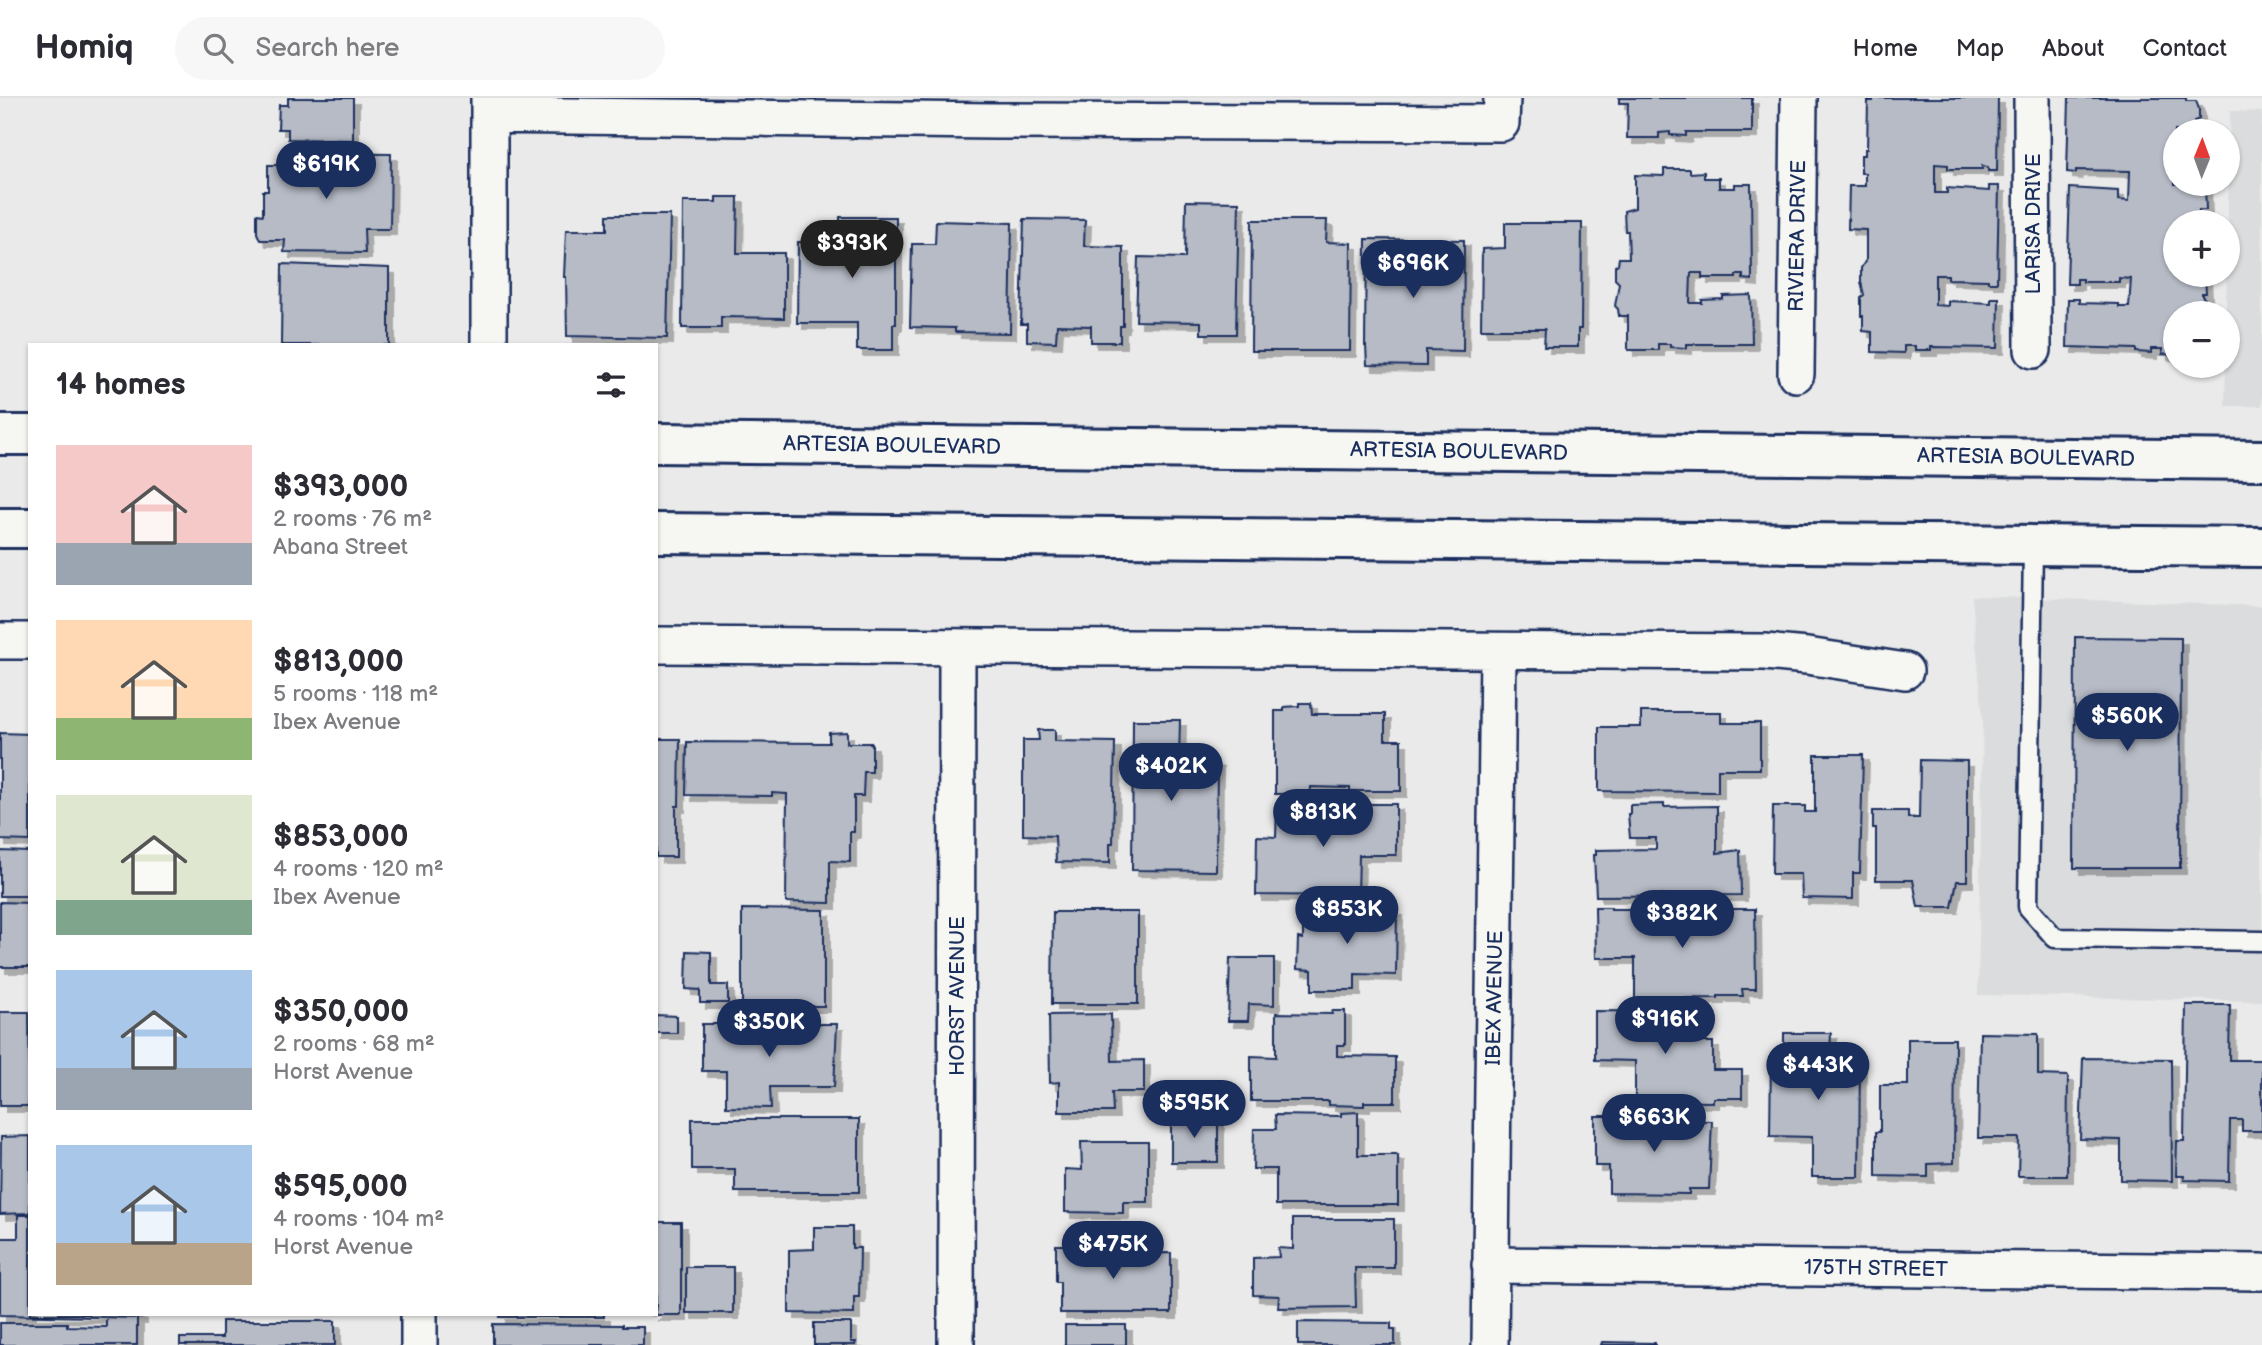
<!DOCTYPE html>
<html lang="en">
<head>
<meta charset="utf-8">
<style>
	body { margin:0; font-family:"Balsamiq Sans",sans-serif; background:#f7f7f7; color:#2b2b33; height:100vh; display:flex; flex-direction:column; font-size:26px; white-space:nowrap }
	* { box-sizing:border-box; margin:0 }
	p { font-size:23px; color:#7c7c81 }
	.icon { flex:none; width:38px; height:38px; fill:none; stroke:currentColor; stroke-width:2; stroke-linecap:round; stroke-linejoin:round }
	.map { position:relative; flex:1; overflow:hidden }
	.panel { position:absolute; left:28px; top:245px; width:630px; height:973px; display:flex; flex-direction:column; background:#fff; border-radius:0px; box-shadow:0 2px 5px #0004 }
	.panel>* { flex:none }
	.needle { width:46px; rotate:1deg }
	.tools { position:absolute; left:2163px; top:21px; display:grid; gap:14px }
	.tools a { display:grid; place-items:center; width:77px; height:77px; border-radius:50%; background:#fff; box-shadow:0 2px 5px #0004; font-size:35px }
	.price { position:absolute; translate:-50% -60px; padding:0 16px; border-radius:24px; background:#1b2f5e; color:#fff; font-size:23px; line-height:46px; filter:drop-shadow(0 2px 4px #0008) }
	.price::after { content:''; position:absolute; left:50%; top:42px; width:21px; height:16px; margin-left:-10px; background:inherit; clip-path:polygon(0 0,100% 0,50% 100%) }
	.price.selected { background:#222; color:#fff }
	ul { padding:0; list-style:none }
	li { display:flex; align-items:center; gap:21px; height:175px; padding:0 28px }
	li span { display:grid; place-items:center; flex:none; width:196px; height:140px; border-radius:0px; color:#555 }
	li>.icon { margin-inline-start:auto }
	span .icon { width:84px; height:84px; fill:#fffc; stroke-width:1 }
	li b { font-size:30px }
	h2 { display:flex; justify-content:space-between; align-items:center; height:84px; padding:0 28px; font-size:30px }
	header { display:flex; align-items:center; gap:42px; box-sizing:border-box; height:98px; padding:0 35px; background:#fff; border-bottom:2px solid #e1e1e2 }
	header strong { font-size:33px }
	nav { display:flex; gap:38px; margin-inline-start:auto; font-size:24px }
	.search { width:490px; height:63px; background:#f7f7f7; display:flex; align-items:center; gap:18px; box-sizing:border-box; padding:0 24px; border-radius:38px; color:#7c7c81; font-size:26px }
	.map>svg:first-child { display:block }
	.built { fill:#dadcde }
	.building { fill:#b6bbc6; stroke:#1b2f5e; stroke-width:2; filter:url(#shadow) }
	.lines { fill:none; stroke-linecap:round; stroke-linejoin:round }
	.service-casing { stroke:#1b2f5e; stroke-width:23 }
	.minor-casing { stroke:#1b2f5e; stroke-width:40 }
	.secondary-casing { stroke:#1b2f5e; stroke-width:44 }
	.service { stroke:#f6f6f2; stroke-width:18 }
	.minor { stroke:#f6f6f2; stroke-width:35 }
	.secondary { stroke:#f6f6f2; stroke-width:38 }
	.labels { text-anchor:middle; stroke-width:5; stroke-linejoin:round; paint-order:stroke }
	.street-label { font-size:21px; fill:#1b2f5e; stroke:#f6f6f2 }
</style>
</head>
<body>
<header>
<strong>Homiq</strong>
<div class="search"><svg class="icon" aria-label="search" viewBox="0 0 24 24"><circle cx="10" cy="10" r="6"/><path d="M15 15l6 6"/></svg>Search here</div>
<nav><a>Home</a><a>Map</a><a>About</a><a>Contact</a></nav>
</header>
<div class="map">
<svg width="2262" height="1247" viewBox="0 0 2262 1247">
	<defs>
		<filter id="shadow"><feDropShadow dx="6" dy="6" stdDeviation="0" flood-color="#0004"/></filter>
	</defs>
	<rect width="100%" height="100%" fill="#e9eae9"/>
	<filter id="ink" filterUnits="userSpaceOnUse"><feTurbulence type="fractalNoise" baseFrequency=".0143" numOctaves="2"/><feDisplacementMap in="SourceGraphic" scale="14" xChannelSelector="R" yChannelSelector="G"/><feConvolveMatrix kernelMatrix="1 2 1 2 8 2 1 2 1" color-interpolation-filters="sRGB"/></filter>
	<g filter="url(#ink)">
		<!-- built -->
		<path class="built" d="M2230 13 2262 14V308H2225L2226 268H2228L2226 215Z
			M1972 498 2262 508V903L1978 897 1983 621Z"/>
		<!-- building -->
		<path class="building" d="M288 0H353V42L288 41V31H278L279 7H288Z
			M1619 0H1752V34H1686V38L1670 37V34L1659 35V40H1627L1628 5H1619Z
			M1873 0H1998L1997 73H1988V69L1982 68V71H1948V67L1935 66V95H1947V90L1989 93V88H1999L1997 184H1988V182L1948 181V177H1935V207L1948 208V203L1991 205V200H1999L1998 250 1931 249V252H1915V248H1904V255L1872 254V234L1863 233V218H1861V199L1864 197 1861 184V170L1866 162V132L1848 131 1849 88H1865V75H1861V57H1865V51H1867L1868 3H1873Z
			M2069 0H2186V3H2196L2199 11V21L2194 23 2195 27H2200V33H2175V86H2205L2206 112H2199L2200 124H2175V177H2205L2206 195H2202V198L2205 201V215H2175V257L2162 256V251H2151V255L2136 254V251L2067 249 2068 201H2079V205L2119 206V209H2129L2131 181 2119 180V184H2083V181H2077V186H2067L2070 90 2118 93V102L2129 103 2130 73 2076 72V75L2067 74Z
			M281 55 391 56 390 131H364L365 155 284 154 285 142H260L257 135V116L263 117V93H268V67H281Z
			M1664 71H1690V75L1704 74V80H1719V90H1735V86H1751L1752 182 1743 181V177H1736V180H1702V175H1691L1690 205H1702V202L1723 201V198L1751 197 1752 246H1686V250L1670 249V246H1658V252H1628V218H1619L1618 211 1615 208 1619 185 1615 181V168L1618 166 1619 160H1629L1628 133H1625L1624 113 1635 110V77L1664 78Z
			M716 99H738L737 155H784V220L721 219V230H682L683 104H716Z
			M1186 103 1239 104 1236 236H1201V224L1136 223 1138 159 1185 160Z
			M607 117H670L667 240 567 238 566 179H564L566 132H607Z
			M840 119H896V226H893V252H857V225H797L798 144H840Z
			M1024 121 1085 122 1084 148 1123 149V228H1120V244H1091V228L1057 227 1056 244 1027 243V226H1021Z
			M1252 122H1327L1326 144 1351 145 1350 253H1251Z
			M936 123 1012 125 1010 235 955 234V230L910 229 912 146H935Z
			M1505 125H1582L1581 231H1578V249H1544L1545 231H1481L1482 151 1505 150Z
			M1366 141 1464 142 1463 253 1426 252V268L1367 267 1366 248H1365Z
			M282 166 389 170V247H281Z
			M2075 539 2181 540 2180 770H2074Z
			M1299 605H1311L1312 616H1385V642H1401V693H1350V690L1311 689 1310 696H1275V613H1284V609L1299 608Z
			M1641 614H1721V625H1760V671H1718V694L1599 693V629H1641Z
			M1133 622H1180L1179 663H1217L1216 773 1132 772Z
			M1038 632H1055V643L1115 644 1113 745H1110V765L1056 764 1055 738 1023 737V642H1039Z
			M847 634V645H872V674H864L863 698H854V734H850V764L830 763V805L786 804 787 696 772 695V698L686 697 687 644 829 645V635Z
			M0 635 30 636V743L0 742Z
			M656 641H680L679 708H676V759H656Z
			M1815 657H1863L1860 775H1853V801L1802 800 1801 776H1772L1773 708H1805V714H1815Z
			M1920 662 1967 663V783H1957L1952 809H1918L1913 782H1876V730H1873V713H1908V720H1919Z
			M1349 706H1396V757H1359L1358 798 1256 797 1257 738 1276 739 1277 709H1349Z
			M1664 706V709L1717 708V755L1740 752 1741 797 1596 798 1594 757H1596V752L1656 751V740H1630L1628 716H1630V707Z
			M0 753 30 754V798H0Z
			M0 804 30 805V869H0Z
			M1595 809H1611V811H1755L1756 891H1742L1743 898H1718V900L1635 901V860H1596Z
			M742 811 824 812V908H742Z
			M1303 811 1397 812 1396 877 1355 876V892H1312V872L1297 871 1298 840 1303 841Z
			M1053 814H1138V906H1052Z
			M687 853 711 854V887H728V905H700V892L686 891Z
			M1230 860H1274V907L1249 906 1248 923H1228Z
			M2186 907H2230L2229 962H2262V1033H2242V1022H2230L2229 1083 2184 1082V1078H2176L2177 1043H2184Z
			M1332 913H1345V947H1337V958L1395 959V1004H1364V1008L1329 1007V1003H1251V958L1276 959V915L1332 916Z
			M1595 913 1699 914V944H1713V972H1742V1000H1713V1004L1635 1003V963L1595 962Z
			M0 914H29L30 1008H0Z
			M1111 916 1112 963 1144 962V994H1112L1113 1014H1059V984L1050 985 1049 917Z
			M656 917 677 918V935H656Z
			M702 926H837L834 989H770L771 1010 726 1009V973H702Z
			M1784 935H1831L1830 957H1860L1859 1079H1812V1039L1770 1038 1771 958H1784Z
			M1980 935 2038 936V977L2068 978 2067 1078H2018L2019 1040H1978Z
			M1908 941H1955L1954 1065 1928 1066V1079L1876 1078V1034H1880V987H1908Z
			M2083 960 2171 961 2172 1083 2121 1082V1042L2080 1041Z
			M1358 1014V1057H1398V1107H1276V1071H1253L1254 1031H1276L1275 1017 1341 1018V1015Z
			M1595 1018H1642V1022L1712 1023 1709 1091H1689V1096L1609 1095V1068H1595Z
			M1171 1019H1218V1064H1171Z
			M692 1021H859V1094H735V1071H692Z
			M30 1038V1115L0 1116 1 1039Z
			M1081 1044H1148V1104H1123V1115L1065 1114V1071L1082 1072Z
			M18 1117H30V1216H141V1220L0 1217V1140H18Z
			M1293 1121H1394V1170H1355L1356 1209 1278 1210 1279 1198 1253 1197V1160L1279 1159 1278 1150 1293 1151Z
			M656 1124H681V1217H651L656 1216Z
			M814 1129H852V1150H860L859 1199H854V1216L789 1215V1152L814 1151Z
			M1056 1147H1115L1114 1156 1171 1155V1215H1060V1184H1056Z
			M686 1169H733V1215H686Z
			M500 1216H604V1219H500Z
			M106 1220H137V1247H0V1225H67V1228L106 1229Z
			M222 1223H335V1247H180V1240H222Z
			M1298 1224 1391 1225V1231H1395V1247H1298Z
			M814 1225H851V1244H856L855 1247H814Z
			M493 1226 622 1227V1229H643V1247H493Z
			M1065 1227H1126V1247H1065Z
			M1602 1244 1655 1245V1247H1601Z"/>
		<g class="lines">
			<!-- service casing -->
			<g class="service-casing">
				<path id="service" d="M2033 446 2028 809 2055 840 2262 843"/>
			</g>
			<!-- minor casing -->
			<g class="minor-casing">
				<path id="minor" d="M489 0V247
					M2032 0 2033 252
					M489 17 996 23 1501 25 1502 0
					M1796 276 1799 0
					M0 543H30
					M656 547 1765 554 1807 558 1905 573
					M1490 1167 2262 1174
					M419 1247V1216
					M956 1247 957 549
					M1490 1247 1498 553"/>
			</g>
			<!-- secondary casing -->
			<g class="secondary-casing">
				<path id="secondary" d="M0 337H30
					M656 345 2262 362
					M0 430H30
					M656 435 2262 449"/>
			</g>
			<!-- service -->
			<use href="#service" class="service"/>
			<!-- minor -->
			<use href="#minor" class="minor"/>
			<!-- secondary -->
			<use href="#secondary" class="secondary"/>
		</g>
	</g>
	<g class="labels">
		<!-- street labels -->
		<g class="street-label">
			<text transform="translate(2033 126) rotate(-90)" y="7">LARISA DRIVE</text>
			<text transform="translate(1797 138) rotate(-89)" y="7">RIVIERA DRIVE</text>
			<text transform="translate(892 347) rotate(1)" y="7">ARTESIA BOULEVARD</text>
			<text transform="translate(1459 353) rotate(1)" y="7">ARTESIA BOULEVARD</text>
			<text transform="translate(2026 359) rotate(1)" y="7">ARTESIA BOULEVARD</text>
			<text transform="translate(957 898) rotate(-90)" y="7">HORST AVENUE</text>
			<text transform="translate(1494 900) rotate(-89)" y="7">IBEX AVENUE</text>
			<text transform="translate(1876 1170) rotate(1)" y="7">175TH STREET</text>
		</g>
	</g>
</svg>
<div class="tools">
<a><svg class="needle" viewBox="-14 -14 28 28"><path d="M0-13l5 13h-10z" fill="#e53935"/><path d="M0 13l5-13h-10z" fill="#7c7c81"/></svg></a>
<a>+</a>
<a>−</a>
</div>
<b class="price" style="left:326px;top:103px">$619K</b>
<b class="price selected" style="left:852px;top:182px">$393K</b>
<b class="price" style="left:1413px;top:202px">$696K</b>
<b class="price" style="left:2127px;top:655px">$560K</b>
<b class="price" style="left:1171px;top:705px">$402K</b>
<b class="price" style="left:1323px;top:751px">$813K</b>
<b class="price" style="left:1347px;top:848px">$853K</b>
<b class="price" style="left:1682px;top:852px">$382K</b>
<b class="price" style="left:1665px;top:958px">$916K</b>
<b class="price" style="left:769px;top:961px">$350K</b>
<b class="price" style="left:1818px;top:1004px">$443K</b>
<b class="price" style="left:1194px;top:1042px">$595K</b>
<b class="price" style="left:1654px;top:1056px">$663K</b>
<b class="price" style="left:1113px;top:1183px">$475K</b>
<section class="panel">
<h2>14 homes<svg class="icon" aria-label="filters" viewBox="0 0 24 24"><path d="M4 7h16M4 17h16"/><circle cx="9" cy="7" r="2"/><circle cx="15" cy="17" r="2"/></svg></h2>
<ul>
<li><span style="background:linear-gradient(#f6c9c9 70%,#9aa5b1 0)"><svg class="icon" aria-label="home" viewBox="0 0 24 24"><path d="M3 11l9-7 9 7M6 9v11h12V9"/></svg></span><div><b>$393,000</b><p>2 rooms · 76 m²</p><p>Abana Street</p></div></li>
<li><span style="background:linear-gradient(#ffd9b3 70%,#8fb573 0)"><svg class="icon" aria-label="home" viewBox="0 0 24 24"><path d="M3 11l9-7 9 7M6 9v11h12V9"/></svg></span><div><b>$813,000</b><p>5 rooms · 118 m²</p><p>Ibex Avenue</p></div></li>
<li><span style="background:linear-gradient(#dfe7d0 75%,#7fa58c 0)"><svg class="icon" aria-label="home" viewBox="0 0 24 24"><path d="M3 11l9-7 9 7M6 9v11h12V9"/></svg></span><div><b>$853,000</b><p>4 rooms · 120 m²</p><p>Ibex Avenue</p></div></li>
<li><span style="background:linear-gradient(#a9c7e8 70%,#9aa5b1 0)"><svg class="icon" aria-label="home" viewBox="0 0 24 24"><path d="M3 11l9-7 9 7M6 9v11h12V9"/></svg></span><div><b>$350,000</b><p>2 rooms · 68 m²</p><p>Horst Avenue</p></div></li>
<li><span style="background:linear-gradient(#a9c7e8 70%,#b9a48a 0)"><svg class="icon" aria-label="home" viewBox="0 0 24 24"><path d="M3 11l9-7 9 7M6 9v11h12V9"/></svg></span><div><b>$595,000</b><p>4 rooms · 104 m²</p><p>Horst Avenue</p></div></li>
</ul>
</section>
</div>
</body>
</html>
